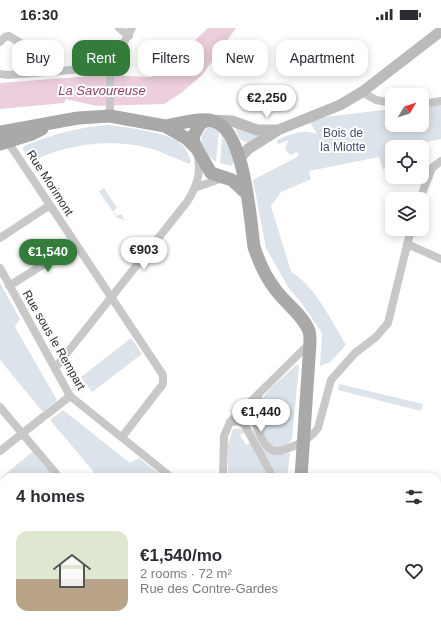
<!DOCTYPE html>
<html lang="en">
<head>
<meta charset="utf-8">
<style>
	body { margin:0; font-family:Helvetica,sans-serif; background:#f2f2f3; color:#2b2b33; height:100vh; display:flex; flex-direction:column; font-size:15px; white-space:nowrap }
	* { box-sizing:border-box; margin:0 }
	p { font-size:13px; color:#7c7c81 }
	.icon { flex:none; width:22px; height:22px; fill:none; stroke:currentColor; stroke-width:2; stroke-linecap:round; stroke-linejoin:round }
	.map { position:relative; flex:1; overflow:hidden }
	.sheet { position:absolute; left:0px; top:445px; width:441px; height:156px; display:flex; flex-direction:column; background:#fff; border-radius:12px 12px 0 0; box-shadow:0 2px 10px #0003 }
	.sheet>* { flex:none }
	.guide { position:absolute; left:12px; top:12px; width:417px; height:36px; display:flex; gap:8px }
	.needle { width:26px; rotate:51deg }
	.tools { position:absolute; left:385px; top:60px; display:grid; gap:8px }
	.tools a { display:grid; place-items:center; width:44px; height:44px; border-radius:8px; background:#fff; box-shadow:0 2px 10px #0003; font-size:20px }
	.price { position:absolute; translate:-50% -34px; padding:0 9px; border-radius:14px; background:#fff; color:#222; font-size:13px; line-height:26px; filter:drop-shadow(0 1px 2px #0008) }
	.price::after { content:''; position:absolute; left:50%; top:24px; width:12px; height:9px; margin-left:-6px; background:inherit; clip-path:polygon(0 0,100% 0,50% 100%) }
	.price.active { background:#337c39; color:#fff }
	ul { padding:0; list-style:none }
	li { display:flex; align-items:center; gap:12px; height:100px; padding:0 16px }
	li span { display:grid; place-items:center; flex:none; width:112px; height:80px; border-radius:12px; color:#555 }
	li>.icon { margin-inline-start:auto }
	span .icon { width:48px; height:48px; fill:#fffc; stroke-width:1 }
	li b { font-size:17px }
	h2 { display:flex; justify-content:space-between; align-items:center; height:48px; padding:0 16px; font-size:17px }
	.tag { padding:0 14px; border-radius:12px; background:#fff; box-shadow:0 2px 10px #0003; font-size:14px; line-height:36px }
	.tag.active { background:#337c39; color:#fff }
	.status { display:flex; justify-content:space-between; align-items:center; height:28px; padding:0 20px; background:#fff; direction:ltr }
	.status svg { height:11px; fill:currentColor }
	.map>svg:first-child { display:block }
	.green { fill:#dde3ea }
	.water { fill:#eccedd }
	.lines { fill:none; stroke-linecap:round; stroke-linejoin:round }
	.minor { stroke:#c8c8c8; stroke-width:8 }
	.secondary { stroke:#bbb; stroke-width:11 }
	.primary { stroke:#a9a9a9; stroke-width:13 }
	.labels { text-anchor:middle; stroke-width:4; stroke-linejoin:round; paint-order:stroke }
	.park-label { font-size:12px; fill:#40506c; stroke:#fff }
	.street-label { font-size:12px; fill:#313131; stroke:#fff }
	.water-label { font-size:13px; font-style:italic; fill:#91416a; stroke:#fff }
</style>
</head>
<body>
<div class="status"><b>16:30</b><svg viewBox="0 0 49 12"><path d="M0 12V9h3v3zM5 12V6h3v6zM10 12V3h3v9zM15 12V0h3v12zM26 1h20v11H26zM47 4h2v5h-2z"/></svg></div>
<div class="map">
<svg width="441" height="601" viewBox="0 0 441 601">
	<rect width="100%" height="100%" fill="#fff"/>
	<!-- green -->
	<path class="green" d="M441 75V111L426 114 421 119H392V133L383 142 379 129 309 143 311 151 281 164 271 178 291 244C315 257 332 294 346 317L330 334 320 338 322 305 303 277 288 259 266 220 253 152 299 128 297 124 291 127 287 124 285 119 289 112 278 116 277 112C290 106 302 101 317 106L308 91 392 81V97H422V77Z
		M108 97C125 99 166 104 180 115 186 120 188 125 191 133L189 136C179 132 168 127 158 123 118 109 67 115 31 134L23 121 24 118C54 106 75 100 108 97Z
		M210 98 219 103 216 134C203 125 194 110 210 98Z
		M235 100 249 105 265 106 247 115 240 111Z
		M222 108 235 131 232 138 220 135Z
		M104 160 117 180 113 183 117 188 121 186 125 192 117 190 99 163Z
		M0 255 20 291 15 299 57 372 43 384 0 332Z
		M131 310 142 326 92 364 81 349Z
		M296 337 299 338 292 411C286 420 281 419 272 419 243 374 264 368 296 337Z
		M339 356 423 376 421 383 338 362Z
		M63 382 130 435 139 430 163 449H98L50 392Z
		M233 401H240L245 404 240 407 246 417 251 415 268 449H240L239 447 228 449V416Z
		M254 401 278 426 290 425 287 449H279L269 435 252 402Z
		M32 424 54 449H4V453L2 449Z
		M104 597H270V601H103Z"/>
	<!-- water -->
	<path class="water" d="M208 0H236L202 47 181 65 164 76 97 78 66 71 64 75 0 81V55L104 47 151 49 167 39Z"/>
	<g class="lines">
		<!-- minor -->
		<path class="minor" d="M119 0 129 8
			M0 14 5 9 9 8 52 34 56 39V44
			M0 46 8 47 110 39
			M362 64 376 72 392 75
			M422 76 441 73
			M110 88V39L132 0
			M8 114 163 347V356L122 409
			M197 159 223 150
			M420 171 432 140 441 133
			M0 210 50 177
			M407 216 441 231
			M0 240 70 368 171 449
			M9 258 76 216
			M55 340 187 174C197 158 201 147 198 128
			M259 366C258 371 255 376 254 381 253 391 262 418 272 422 280 425 289 420 296 417 305 412 313 408 318 400L331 352 355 325 376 309 388 295 411 201
			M0 379 59 449
			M46 387 70 368
			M230 394 239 393 244 396 273 449
			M0 423 43 389
			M223 449 224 408 230 394 310 315
			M0 484 4 491
			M0 513 4 512
			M437 537 441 538
			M37 597 38 601
			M189 597 191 601
			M71 601 72 597"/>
		<!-- secondary -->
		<path class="secondary" d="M208 92 232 93 257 102H278
			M241 129 248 121 278 102 340 77 362 64 441 3"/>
		<!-- primary -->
		<path class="primary" d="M207 92 200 96 194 107 193 112 197 121 211 145 232 152 246 165
			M165 98C179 96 199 89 213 93 245 101 250 191 254 219 259 234 265 248 275 261 285 275 303 287 309 303 310 306 310 312 310 315L301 449
			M0 104 78 90 110 88 165 98 186 110 197 121
			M0 116 32 106 42 101
			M286 601V597"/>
	</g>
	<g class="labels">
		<!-- park labels -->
		<g class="park-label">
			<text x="343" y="109">Bois de<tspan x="343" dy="14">la Miotte</tspan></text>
		</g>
		<!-- street labels -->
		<g class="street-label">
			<text transform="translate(50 155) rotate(57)" y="4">Rue Morimont</text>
			<text transform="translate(54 312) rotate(60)" y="4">Rue sous le Rempart</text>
		</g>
		<!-- water labels -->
		<g class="water-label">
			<text x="102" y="67">La Savoureuse</text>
		</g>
	</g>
</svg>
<div class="tools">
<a><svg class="needle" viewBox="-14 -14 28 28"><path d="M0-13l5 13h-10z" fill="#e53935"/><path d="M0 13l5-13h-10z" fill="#7c7c81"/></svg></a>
<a><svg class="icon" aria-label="locate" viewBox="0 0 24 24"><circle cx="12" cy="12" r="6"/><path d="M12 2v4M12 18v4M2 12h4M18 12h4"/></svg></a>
<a><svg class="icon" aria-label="layers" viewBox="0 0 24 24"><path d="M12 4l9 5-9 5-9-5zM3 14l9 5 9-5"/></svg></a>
</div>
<b class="price" style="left:267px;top:91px">€2,250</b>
<b class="price" style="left:144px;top:243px">€903</b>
<b class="price active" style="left:48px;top:245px">€1,540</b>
<b class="price" style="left:261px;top:405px">€1,440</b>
<div class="guide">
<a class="tag">Buy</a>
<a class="tag active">Rent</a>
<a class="tag">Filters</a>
<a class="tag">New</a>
<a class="tag">Apartment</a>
</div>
<section class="sheet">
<h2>4 homes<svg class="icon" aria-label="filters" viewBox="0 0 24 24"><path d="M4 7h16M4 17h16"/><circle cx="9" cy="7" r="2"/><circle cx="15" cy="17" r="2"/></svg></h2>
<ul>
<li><span style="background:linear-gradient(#dfe7d0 60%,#b9a48a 0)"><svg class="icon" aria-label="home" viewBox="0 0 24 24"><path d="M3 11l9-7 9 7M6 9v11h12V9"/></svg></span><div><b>€1,540/mo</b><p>2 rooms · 72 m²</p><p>Rue des Contre-Gardes</p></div><svg class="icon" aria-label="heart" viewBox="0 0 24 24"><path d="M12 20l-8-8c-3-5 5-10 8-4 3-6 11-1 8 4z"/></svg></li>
</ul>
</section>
</div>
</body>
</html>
